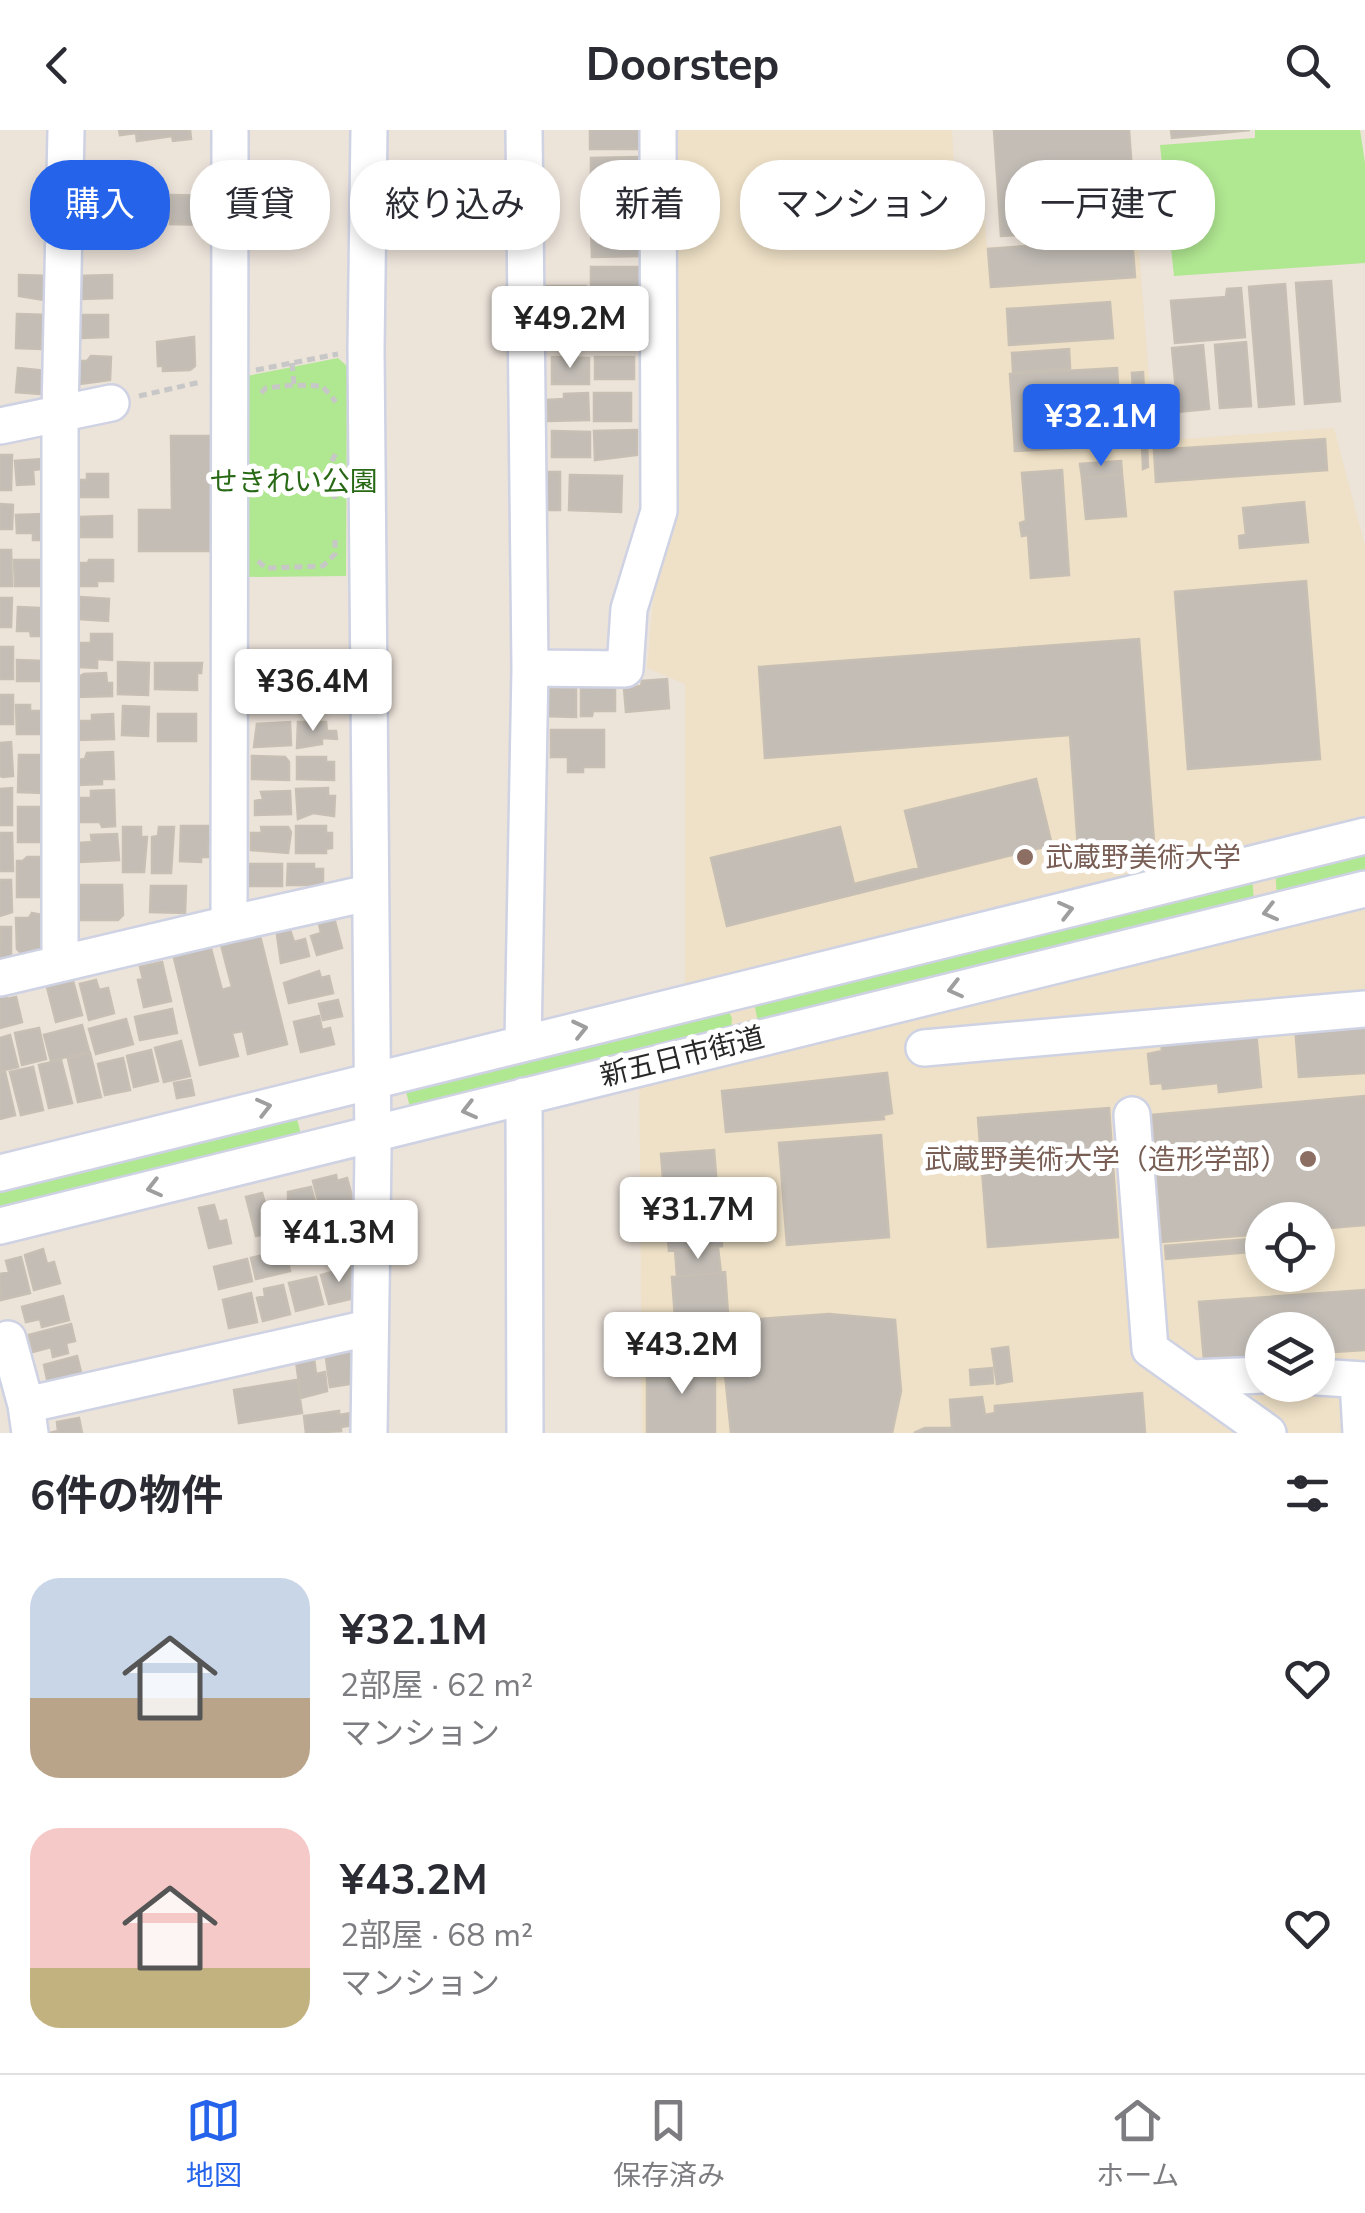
<!DOCTYPE html>
<html lang="ja">
<head>
<meta charset="utf-8">
<style>
	body { margin:0; font-family:"Nunito Sans","Noto Sans JP",sans-serif; background:#f7f7f7; color:#2b2b33; height:100vh; display:flex; flex-direction:column; font-size:38px; white-space:nowrap }
	* { box-sizing:border-box; margin:0 }
	p { font-size:32px; color:#7c7c81 }
	.icon { flex:none; width:55px; height:55px; fill:none; stroke:currentColor; stroke-width:2; stroke-linecap:round; stroke-linejoin:round }
	.map { position:relative; height:1303px; overflow:hidden }
	.details { display:flex; flex-direction:column; background:#fff; flex:1 }
	.details>* { flex:none }
	.guide { position:absolute; left:30px; top:30px; width:1305px; height:90px; display:flex; gap:20px }
	.controls { position:absolute; left:1245px; top:1072px; display:grid; gap:20px }
	.controls a { display:grid; place-items:center; width:90px; height:90px; border-radius:50%; background:#fff; box-shadow:0 5px 15px #0003; font-size:50px }
	.price { position:absolute; translate:-50% -85px; padding:0 22px; border-radius:10px; background:#fff; color:#222; font-size:32px; line-height:65px; filter:drop-shadow(0 2px 5px #0008) }
	.price::after { content:''; position:absolute; left:50%; top:60px; width:30px; height:22px; margin-left:-15px; background:inherit; clip-path:polygon(0 0,100% 0,50% 100%) }
	.price.on { background:#2563eb; color:#fff }
	ul { padding:0; list-style:none }
	li { display:flex; align-items:center; gap:30px; height:250px; padding:0 30px }
	li span { display:grid; place-items:center; flex:none; width:280px; height:200px; border-radius:30px; color:#555 }
	li>.icon { margin-inline-start:auto }
	span .icon { width:120px; height:120px; fill:#fffc; stroke-width:1 }
	li b { font-size:42px }
	h2 { display:flex; justify-content:space-between; align-items:center; height:120px; padding:0 30px; font-size:42px }
	.pill { padding:0 35px; border-radius:40px; background:#fff; box-shadow:0 5px 15px #0003; font-size:35px; line-height:90px }
	.pill.on { background:#2563eb; color:#fff }
	header { display:flex; justify-content:space-between; align-items:center; height:130px; padding:0 30px; background:#fff; font-size:45px; font-weight:700 }
	.menu { display:flex; justify-content:space-around; align-items:center; height:140px; border-top:2px solid #e1e1e2; background:#fff; font-size:28px; color:#7c7c81 }
	.menu a { display:grid; justify-items:center; gap:5px }
	.menu .on { color:#2563eb }
	.map>svg:first-child { display:block }
	.education { fill:#efe1c7; fill-rule:evenodd }
	.green { fill:#b0e791 }
	.building { fill:#c3bdb6; stroke:#c7bfb3; stroke-width:2.5 }
	.lines { fill:none; stroke-linecap:round; stroke-linejoin:round }
	.minor-casing { stroke:#ced2e3; stroke-width:40 }
	.path { stroke:#c7c7c7; stroke-width:5; stroke-dasharray:8 5; stroke-linecap:butt }
	.minor { stroke:#fff; stroke-width:35 }
	.oneway { stroke:#9e9e9e }
	.education-dot { fill:#8d6e63; stroke:#fff; stroke-width:4 }
	.labels { text-anchor:middle; stroke-width:10; stroke-linejoin:round; paint-order:stroke }
	.park-label { font-size:28px; fill:#286915; stroke:#fff }
	.education-label { font-size:28px; fill:#785e54; stroke:#fff; text-anchor:start }
	.street-label { font-size:28px; fill:#282828; stroke:#fff }
</style>
</head>
<body>
<header><svg class="icon" aria-label="back" viewBox="0 0 24 24"><path d="M15 5l-7 7 7 7"/></svg>Doorstep<svg class="icon" aria-label="search" viewBox="0 0 24 24"><circle cx="10" cy="10" r="6"/><path d="M15 15l6 6"/></svg></header>
<div class="map">
<svg width="1365" height="1303" viewBox="0 0 1365 1303">
	<rect width="100%" height="100%" fill="#ece3d9"/>
	<!-- education -->
	<path class="education" d="M673 0H952L957 87 984 84 987 117 1138 108 1154 311 1334 298 1365 416V1303H642L639 911 685 899V554L647 538 655 451ZM1262 1090H1318V1145H1262ZM1262 1200H1318V1255H1262Z"/>
	<!-- green -->
	<path class="green" d="M1255 0H1360L1365 33V133L1174 146 1160 15 1255 8Z
		M338 228 347 236 346 446 241 447 247 246Z
		M1365 716V745L1277 767 1275 738Z
		M1252 744 1254 773 759 897 753 868Z
		M728 880 732 888 731 898 411 981 404 954Z
		M295 981 302 1008 0 1083V1054Z"/>
	<!-- building -->
	<path class="building" d="M119 0H190L191 9 173 11 172 6 137 11 136 3 120 5Z
		M590 0H639V19H590Z
		M994 0H1129L1136 98 1001 106Z
		M1171 0H1250L1172 8Z
		M640 27V54L591 55V28Z
		M591 64H635L636 90 592 91Z
		M171 65 210 66 209 95 170 94Z
		M591 99H641V126L592 127Z
		M1132 108 1135 147 991 157 988 119Z
		M591 137H640V164L591 165Z
		M19 145 50 146V171L19 166Z
		M112 145V168L80 169 79 146Z
		M1331 151 1340 271 1305 274 1296 153Z
		M1285 154 1294 274 1259 277 1249 157Z
		M547 156H586L585 178H547Z
		M1241 158 1245 207 1175 213 1171 171 1226 167 1227 159Z
		M1110 172 1113 208 1009 215 1007 179Z
		M593 177 638 179 636 212 591 210Z
		M17 184 49 185 48 204H42L41 219 16 218Z
		M81 185H108V207L82 208Z
		M545 190H588V218H572V212H557V217H545Z
		M194 207 195 236 190 240 163 241V236H158L157 212Z
		M1246 212 1251 276 1220 278 1215 215Z
		M1203 215 1209 279 1178 282 1172 218Z
		M1069 219 1070 238 1013 242 1012 223Z
		M91 226 111 227 110 250 79 254 78 231H87Z
		M552 227 589 228V254H552Z
		M595 227H634V249H595Z
		M18 238 48 241 46 257 40 264 16 262Z
		M1117 238 1122 315 1015 321 1010 244Z
		M1143 242 1148 337 1143 339 1142 314H1136L1132 243Z
		M588 263 589 290 548 291 547 270 564 269V264Z
		M594 263H631V291H594Z
		M637 300V325L595 330 594 301Z
		M552 301 590 302V327H552Z
		M171 306H213L212 421H139V380H172Z
		M1325 309 1327 340 1156 352 1154 320Z
		M0 325H12L11 360H0Z
		M42 329V339L33 340 34 354 17 355 15 331Z
		M1121 331 1122 344 1082 348 1080 334Z
		M1062 340 1069 445 1031 448 1028 405 1022 406 1020 393 1026 391 1022 343Z
		M540 342H560V380H540Z
		M87 344H108V367H78V350H87Z
		M1122 344 1126 386 1086 389 1082 348Z
		M570 345 622 346 621 382 569 380Z
		M1304 372 1308 412 1240 418 1239 406 1246 405 1243 378Z
		M0 374 13 375 12 399H0Z
		M44 384 45 410H33V403H17L16 385Z
		M112 386V407H81L80 387Z
		M0 420H11L12 456H0Z
		M14 430H43V456H15Z
		M89 430H113V451H97V456H80V433H88Z
		M1306 451 1320 629 1188 639 1175 462Z
		M80 467 109 469 108 491 79 489Z
		M0 468H12L11 497H0Z
		M18 477 40 478 42 483H46L47 506H31L30 501H17Z
		M91 504H112V530L97 529V538L79 537V513H91Z
		M1139 509 1154 712 1078 718 1070 605 765 628 759 537Z
		M0 517H13V549H0Z
		M17 530 43 531V551H17Z
		M118 532 149 533 148 565 118 564Z
		M155 533H202L201 543H197V560L155 559Z
		M106 543 107 553H112V566L76 567 75 549 84 544Z
		M667 549 669 578 626 582 624 558 641 556 642 551Z
		M581 557H615V581H593L592 586H581Z
		M550 558H576V587L542 586V561Z
		M289 559 290 583H281V576L247 578 250 566H261V560Z
		M299 562H343V580L312 575V583H299Z
		M0 565H13V594H0Z
		M16 575H30V581H43V604H17Z
		M123 576 149 577 148 606 122 605Z
		M113 584 114 609 76 610V591H92V585Z
		M158 584H196V611H158Z
		M290 592 291 615 254 617 257 594Z
		M298 592H326L327 601H336L337 609 322 608V614L297 618Z
		M551 600H604V637H583V642H568V627H551Z
		M11 612 13 646 3 647 0 646V613Z
		M113 622 114 649H102V654L78 655 77 630 85 629 87 623Z
		M19 625H45L44 663 18 662Z
		M252 626 285 627 289 632V650L252 649Z
		M297 627H326V632H334V650L297 649Z
		M1036 649 1052 715 727 796 711 728 840 697 854 754 919 738 905 681Z
		M12 658V695H0V659Z
		M328 658V666H335L334 686 313 683 298 689 296 659Z
		M114 660 115 696 102 697 100 692H75L74 668H91V661Z
		M290 661 291 684 255 685V671L263 669 261 662Z
		M18 677H46V712H18Z
		M181 696H209V704L214 705 208 713V727H201V732L180 731Z
		M296 696H326V703H332V718L326 719V723H296Z
		M123 697H141V707H147L144 742H123Z
		M159 697H174L171 743H152V707L158 706Z
		M261 697H288L291 702 288 723 251 720V703H262Z
		M0 703H12L13 741H0Z
		M117 704 119 730 80 732 79 713 92 712 91 705Z
		M27 727H45V767H17V731H23Z
		M243 734H282V756H243Z
		M288 734H314V739H323V755H287Z
		M0 750H11L12 782 0 786Z
		M76 755H122L123 785 118 790H81L75 784Z
		M151 756H186L185 783 150 782Z
		M32 783 42 785 46 819 40 820 41 823 23 825 17 819 16 788H29Z
		M333 784 342 818 317 825 311 806 321 803 318 789Z
		M288 794 294 812 305 809 309 826 281 833 276 798Z
		M1 797H11V830L0 832Z
		M259 802 287 914 248 924 243 901 232 903 238 926 200 935 173 824 210 815 222 860 232 857 220 811Z
		M162 832 171 871 144 877 138 850 143 849 140 837Z
		M319 841 321 848 329 846 333 863 289 873 284 853Z
		M96 850 99 860 108 858 114 883 89 890 80 854Z
		M73 851 82 885 56 892 47 857Z
		M4 860 7 869 16 867 22 892 0 898V861Z
		M338 870 342 886 323 890 319 874Z
		M172 879 177 903 140 910 135 887Z
		M319 886 322 900 330 898 334 914 301 922 294 892Z
		M126 889 133 914 96 924 89 899Z
		M1365 890V943L1299 947 1295 896Z
		M82 895 89 921 51 931 44 905Z
		M39 898 46 929 22 935 15 903Z
		M1256 901 1261 957 1219 962 1218 953 1163 959 1162 953 1151 954 1148 924 1162 921 1161 910Z
		M10 905 18 937 0 941V908Z
		M181 911 190 946 164 952 155 918Z
		M151 920 158 951 134 957 127 926Z
		M90 923 101 967 78 972 68 929Z
		M123 928 130 960 105 965 98 934Z
		M61 930 72 973 49 978 39 935Z
		M33 937 43 980 21 985 10 942Z
		M5 942 15 985 0 989V943Z
		M887 943 892 983 883 985 884 989 726 1002 722 961Z
		M191 950 194 965 177 968 174 953Z
		M1365 966V1095L1318 1099V1090H1262V1104L1162 1112 1152 985Z
		M1109 978 1118 1107 988 1117 978 988Z
		M881 1005 889 1107 787 1115 779 1013Z
		M714 1020 722 1116 669 1121 661 1024Z
		M336 1045 337 1051 347 1048 353 1070 320 1078 313 1051Z
		M311 1057 318 1083 284 1092 279 1075 288 1072V1062Z
		M262 1063 267 1080 273 1079 278 1101 256 1106 246 1067Z
		M214 1075 219 1092 226 1090 231 1113 209 1118 199 1078Z
		M348 1086 353 1104 339 1108 341 1112 318 1118 312 1095Z
		M310 1099 318 1128 293 1134 285 1105Z
		M1262 1108V1121L1166 1129 1165 1116Z
		M718 1118 721 1143 677 1146 675 1120Z
		M43 1119 47 1134 54 1132 60 1153 34 1160 25 1125Z
		M285 1119 290 1141 256 1149 251 1128Z
		M21 1127 30 1163 1 1170 0 1144 9 1142 6 1131Z
		M247 1129 252 1151 219 1159 214 1137Z
		M350 1137 355 1159 351 1160 354 1168 329 1174 321 1145Z
		M725 1142 730 1212 677 1216 672 1147Z
		M316 1147 323 1174 296 1181 289 1153Z
		M283 1155 290 1184 263 1191 257 1168 265 1166 264 1159Z
		M1365 1160V1220L1318 1223V1200H1262V1227L1204 1231 1199 1172Z
		M251 1163 257 1192 229 1198 223 1170Z
		M63 1166 69 1190 42 1197 40 1189 26 1192 22 1177Z
		M829 1184 895 1190 901 1261 892 1303H731L723 1224 728 1219 740 1216 741 1224 751 1222 759 1189Z
		M71 1194 75 1211 66 1213 68 1223 53 1227 51 1217 33 1222 29 1205Z
		M1008 1217 1012 1251 997 1254 992 1219Z
		M341 1219 342 1222 351 1221 356 1253 330 1257 325 1221Z
		M77 1226 83 1250 49 1259 44 1235Z
		M314 1229 316 1244 325 1242 327 1261 301 1268 296 1231Z
		M663 1229H715V1303H647V1243L664 1241Z
		M992 1238 993 1253 971 1255 970 1240Z
		M297 1250 302 1283 239 1293 234 1260Z
		M1142 1263 1145 1303H914L925 1298H952L950 1270 982 1267 985 1285 995 1283V1276Z
		M339 1281V1285L352 1283 354 1295 341 1297V1301L306 1303 304 1286Z
		M79 1288 82 1303H49L58 1301 57 1292Z"/>
	<g class="lines">
		<!-- minor casing -->
		<g class="minor-casing">
			<path id="minor" d="M369 0 366 219 373 1021 369 1303
				M0 296 111 273
				M530 538 625 539 629 479 659 381 658 0
				M229 794 368 763
				M60 832V284L66 0
				M0 848 229 794 230 0
				M523 912 530 538 524 0
				M924 918 1365 879
				M524 966 525 1303
				M1132 985 1150 1219 1268 1303
				M0 1043 1365 706
				M0 1096 1365 759
				M8 1209 26 1275
				M1318 1247 1365 1250
				M1192 1248 1262 1245
				M1358 1251 1361 1303
				M30 1303 26 1275 368 1198"/>
		</g>
		<!-- path -->
		<path class="path" d="M292 233 294 255 322 256 336 272
			M256 240 338 224
			M261 263 266 258 294 255
			M139 266 201 252
			M335 369 329 337 336 323
			M258 431 266 438 323 436 335 424V410"/>
		<!-- minor -->
		<use href="#minor" class="minor"/>
	</g>
	<!-- one-way arrows -->
	<defs><path id="oneway-chevron" d="M-2-3.5L2.5 0L-2 3.5" fill="none" stroke-width="1.6" stroke-linecap="round" stroke-linejoin="round" transform="scale(2.5)"/></defs>
	<g class="oneway">
		<use href="#oneway-chevron" transform="translate(1066 780) rotate(-14)"/>
		<use href="#oneway-chevron" transform="translate(1270 782) rotate(166)"/>
		<use href="#oneway-chevron" transform="translate(955 859) rotate(166)"/>
		<use href="#oneway-chevron" transform="translate(580 899) rotate(-13)"/>
		<use href="#oneway-chevron" transform="translate(264 977) rotate(-14)"/>
		<use href="#oneway-chevron" transform="translate(469 980) rotate(166)"/>
		<use href="#oneway-chevron" transform="translate(154 1058) rotate(166)"/>
	</g>
	<!-- markers -->
	<g class="education-dot">
		<circle cx="1025" cy="727" r="10"/>
		<circle cx="1308" cy="1029" r="10"/>
	</g>
	<g class="labels">
		<!-- park labels -->
		<g class="park-label">
			<text x="294" y="361">せきれい公園</text>
		</g>
		<!-- education labels -->
		<g class="education-label">
			<text x="1045" y="737">武蔵野美術大学</text>
			<text x="1288" y="1039" text-anchor="end">武蔵野美術大学（造形学部）</text>
		</g>
		<!-- street labels -->
		<g class="street-label">
			<text transform="translate(682 926) rotate(-14)" y="10">新五日市街道</text>
		</g>
	</g>
</svg>
<div class="controls">
<a><svg class="icon" aria-label="locate" viewBox="0 0 24 24"><circle cx="12" cy="12" r="6"/><path d="M12 2v4M12 18v4M2 12h4M18 12h4"/></svg></a>
<a><svg class="icon" aria-label="layers" viewBox="0 0 24 24"><path d="M12 4l9 5-9 5-9-5zM3 14l9 5 9-5"/></svg></a>
</div>
<b class="price" style="left:570px;top:241px">¥49.2M</b>
<b class="price on" style="left:1101px;top:339px">¥32.1M</b>
<b class="price" style="left:313px;top:604px">¥36.4M</b>
<b class="price" style="left:698px;top:1132px">¥31.7M</b>
<b class="price" style="left:339px;top:1155px">¥41.3M</b>
<b class="price" style="left:682px;top:1267px">¥43.2M</b>
<div class="guide">
<a class="pill on">購入</a>
<a class="pill">賃貸</a>
<a class="pill">絞り込み</a>
<a class="pill">新着</a>
<a class="pill">マンション</a>
<a class="pill">一戸建て</a>
</div>
</div>
<section class="details">
<h2>6件の物件<svg class="icon" aria-label="filters" viewBox="0 0 24 24"><path d="M4 7h16M4 17h16"/><circle cx="9" cy="7" r="2"/><circle cx="15" cy="17" r="2"/></svg></h2>
<ul>
<li><span style="background:linear-gradient(#c9d6e8 60%,#b9a48a 0)"><svg class="icon" aria-label="home" viewBox="0 0 24 24"><path d="M3 11l9-7 9 7M6 9v11h12V9"/></svg></span><div><b>¥32.1M</b><p>2部屋 · 62 m²</p><p>マンション</p></div><svg class="icon" aria-label="heart" viewBox="0 0 24 24"><path d="M12 20l-8-8c-3-5 5-10 8-4 3-6 11-1 8 4z"/></svg></li>
<li><span style="background:linear-gradient(#f6c9c9 70%,#c2b280 0)"><svg class="icon" aria-label="home" viewBox="0 0 24 24"><path d="M3 11l9-7 9 7M6 9v11h12V9"/></svg></span><div><b>¥43.2M</b><p>2部屋 · 68 m²</p><p>マンション</p></div><svg class="icon" aria-label="heart" viewBox="0 0 24 24"><path d="M12 20l-8-8c-3-5 5-10 8-4 3-6 11-1 8 4z"/></svg></li>
</ul>
</section>
<nav class="menu">
<a class="on"><svg class="icon" aria-label="map" viewBox="0 0 24 24"><path d="M3 6l6-2 6 2 6-2v14l-6 2-6-2-6 2zM9 4v14M15 6v14"/></svg>地図</a>
<a><svg class="icon" aria-label="saved" viewBox="0 0 24 24"><path d="M7 4h10v16l-5-4-5 4z"/></svg>保存済み</a>
<a><svg class="icon" aria-label="home" viewBox="0 0 24 24"><path d="M3 11l9-7 9 7M6 9v11h12V9"/></svg>ホーム</a>
</nav>
</body>
</html>
